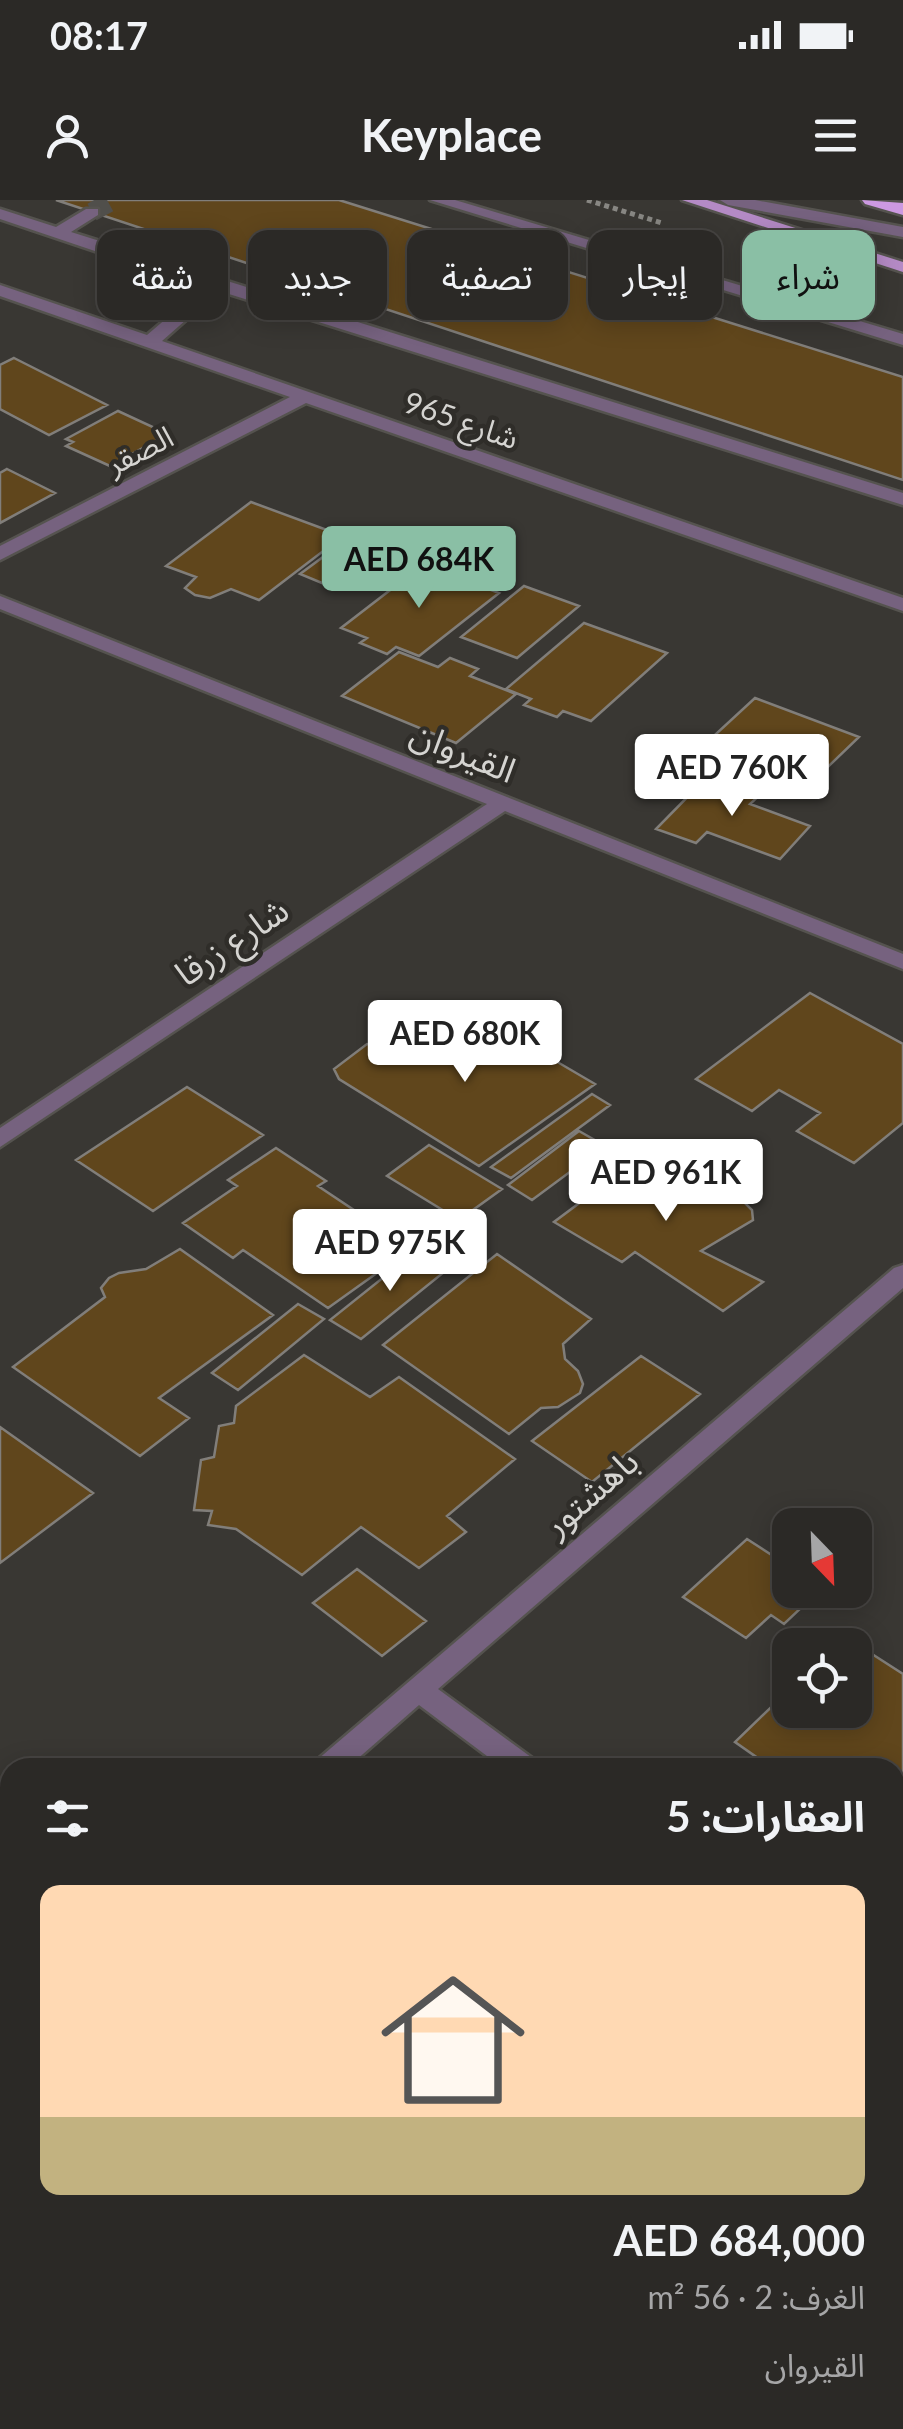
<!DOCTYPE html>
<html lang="ar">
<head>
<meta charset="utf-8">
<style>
	body { margin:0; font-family:Lato,"Noto Sans Arabic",sans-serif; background:#373532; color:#f1f3f6; direction:rtl; height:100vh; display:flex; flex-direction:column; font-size:38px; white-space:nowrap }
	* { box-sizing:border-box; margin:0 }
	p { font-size:32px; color:#a6a6a7 }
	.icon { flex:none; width:55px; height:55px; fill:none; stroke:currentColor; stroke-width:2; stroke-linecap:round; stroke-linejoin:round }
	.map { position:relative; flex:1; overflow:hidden; direction:ltr }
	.panel { position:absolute; left:0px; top:1558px; width:905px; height:672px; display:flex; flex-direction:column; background:#2b2926; border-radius:30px 30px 0 0; box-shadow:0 5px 25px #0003,0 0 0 2px #474543; direction:rtl }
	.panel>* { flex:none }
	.banner { position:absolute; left:30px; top:30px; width:845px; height:90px; direction:rtl; display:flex; gap:20px }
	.needle { width:65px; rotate:157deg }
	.buttons { position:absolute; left:772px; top:1308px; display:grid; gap:20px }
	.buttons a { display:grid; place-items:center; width:100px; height:100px; border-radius:20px; background:#2b2926; box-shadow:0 5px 25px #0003,0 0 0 2px #474543; font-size:50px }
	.price { position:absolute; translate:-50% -85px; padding:0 22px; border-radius:10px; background:#fff; color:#222; font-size:32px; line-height:65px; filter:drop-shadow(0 2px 5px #0008) }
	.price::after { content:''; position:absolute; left:50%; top:60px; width:30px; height:22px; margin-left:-15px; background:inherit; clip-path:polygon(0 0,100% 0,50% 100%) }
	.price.selected { background:#8abfa5; color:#111 }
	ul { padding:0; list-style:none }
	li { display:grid; align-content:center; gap:20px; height:530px; padding:0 40px }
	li+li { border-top:2px solid #474543 }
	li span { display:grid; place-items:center; height:310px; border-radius:20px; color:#555 }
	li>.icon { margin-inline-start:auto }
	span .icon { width:180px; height:180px; fill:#fffc; stroke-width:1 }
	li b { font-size:42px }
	h2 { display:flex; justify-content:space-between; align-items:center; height:120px; padding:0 40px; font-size:42px }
	.chip { padding:0 35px; border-radius:20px; background:#2b2926; box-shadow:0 5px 25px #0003,0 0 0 2px #474543; font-size:35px; line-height:90px }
	.chip.selected { background:#8abfa5; color:#111 }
	.status { display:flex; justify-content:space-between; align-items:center; height:70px; padding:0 50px; background:#2b2926; direction:ltr }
	.status svg { height:28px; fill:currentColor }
	header { display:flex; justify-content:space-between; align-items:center; height:130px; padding:0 40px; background:#2b2926; font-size:45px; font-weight:700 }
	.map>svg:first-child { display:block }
	.building { fill:#60461c; stroke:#817e7a; stroke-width:2.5 }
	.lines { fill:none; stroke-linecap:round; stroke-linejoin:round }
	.minor-tunnel { stroke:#504f4b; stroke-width:19; stroke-dasharray:19 9; stroke-linecap:butt }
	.minor-casing { stroke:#55534f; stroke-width:5 }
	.major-casing { stroke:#55534f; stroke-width:5 }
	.highway-casing { stroke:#55534f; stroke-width:5 }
	.path { stroke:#888783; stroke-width:5; stroke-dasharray:5 4; stroke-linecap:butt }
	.minor { fill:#76627f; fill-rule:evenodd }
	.major { fill:#b48ac5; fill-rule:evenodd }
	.highway { fill:#cc99e1; fill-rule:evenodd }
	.labels { text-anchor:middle; stroke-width:9; stroke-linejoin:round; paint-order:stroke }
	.far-street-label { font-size:30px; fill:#d5d4d1; stroke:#2f2d29 }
	.street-label { font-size:35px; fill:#d5d4d1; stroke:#2f2d29 }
</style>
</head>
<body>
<div class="status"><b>08:17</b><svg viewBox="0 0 49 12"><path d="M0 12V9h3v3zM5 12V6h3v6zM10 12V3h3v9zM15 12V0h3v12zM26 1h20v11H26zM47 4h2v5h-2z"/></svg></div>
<header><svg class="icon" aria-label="menu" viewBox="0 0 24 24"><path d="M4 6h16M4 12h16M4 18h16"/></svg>Keyplace<svg class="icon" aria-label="person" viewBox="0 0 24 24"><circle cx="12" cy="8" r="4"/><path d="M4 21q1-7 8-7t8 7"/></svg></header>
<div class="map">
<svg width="903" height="2229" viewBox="0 0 903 2229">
	<rect width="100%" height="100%" fill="#393733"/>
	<!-- building -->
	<path class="building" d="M56 0H339L903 177V280Z
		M14 158 107 205 49 235 0 209V165Z
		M118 211 168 234 110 266 66 246 73 242 66 239Z
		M7 269 55 293 0 323V273Z
		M251 302 343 336 259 400 231 389 210 398 195 395 185 388 196 377 166 366Z
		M361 329 383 337 322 383 300 374Z
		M424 364 499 393 419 456 396 447 387 454 360 443 367 438 341 428Z
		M524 386 579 406 517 458 461 437Z
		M584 423 667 453 591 521 563 511 557 517 524 505 531 499 506 489Z
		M399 452 438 467 450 458 478 469 470 476 516 494 456 543 342 496Z
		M755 498 859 537 809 585 704 545Z
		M710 574 762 593 750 604 810 626 780 659 707 632 696 643 656 629Z
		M810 793 903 844V923L854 963 797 931 820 913 779 890 752 911 696 879Z
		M465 808 595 884 479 966 339 879 334 869 367 844 401 850Z
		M187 887 263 935 153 1011 76 960Z
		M592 894 610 905 511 978 491 967Z
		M579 931 605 946 532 1000 508 985Z
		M660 943 707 971 693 982 716 994 743 1001 752 1010 753 1020 701 1051 763 1082 723 1111 635 1052 622 1062 554 1022Z
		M429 945 502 989 459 1020 387 976Z
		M276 948 326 981 318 986 378 1026 391 1018 423 1040 328 1108 243 1050 233 1058 183 1023 237 986 228 980Z
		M180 1049 273 1115 159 1198 189 1218 140 1256 13 1167 105 1097 101 1088 109 1078 119 1073 146 1069Z
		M419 1049 449 1068 361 1139 330 1120Z
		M497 1054 591 1119 563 1144 565 1159 578 1171 583 1184 580 1193 558 1207 541 1208 509 1234 383 1145Z
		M298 1104 324 1119 238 1190 212 1173Z
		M304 1155 370 1197 399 1177 515 1259 447 1316 466 1332 419 1368 361 1327 302 1375 236 1329 208 1325 212 1311 194 1310 201 1260 214 1257 219 1226 234 1223 236 1206Z
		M641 1156 700 1194 592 1282 532 1241Z
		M0 1227 93 1293 0 1363Z
		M747 1339 790 1367V1390H820L784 1424 771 1415 746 1438 683 1397Z
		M357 1369 426 1421 382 1456 313 1403Z
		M844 1436 903 1474V1617L895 1625V1568H772L735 1542 790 1489V1510H855V1445H835Z
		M903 1706V1764L895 1758V1714Z
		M10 2000V2114L5 2110 0 2114V2009Z
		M10 2198V2220H117L126 2229H0V2207Z"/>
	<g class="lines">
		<!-- minor-tunnel -->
		<path class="minor-tunnel" d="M92 12 114 0"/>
		<!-- minor casing -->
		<g class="minor-casing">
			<path id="minor" d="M430 0H455L903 134V145Z
				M720 0H755L903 27V37L728 5Z
				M0 9 56 27 86 9H98V15L71 32 903 293V305L197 84 201 90 195 112 162 141 903 398V411L306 203 0 360V346L290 197 0 96V85L147 135 181 106 184 91 166 75 0 19Z
				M0 396 903 754V769L505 611 0 947V928L487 604 0 409Z
				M903 1065V1088L438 1489 535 1560 539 1568H503L419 1505 347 1568H313L317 1560 894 1068Z
				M10 1822V1853L0 1856V1825Z
				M895 1824 903 1827V1856L895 1853Z"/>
		</g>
		<!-- major casing -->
		<g class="major-casing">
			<path id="major" d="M682 0H707L903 62V72Z"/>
		</g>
		<!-- highway casing -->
		<g class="highway-casing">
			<path id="highway" d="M862 0 903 3V15L865 4Z"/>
		</g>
		<!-- path -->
		<path class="path" d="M587 0 662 23"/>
		<!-- minor -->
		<use href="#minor" class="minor"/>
		<!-- major -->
		<use href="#major" class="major"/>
		<!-- highway -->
		<use href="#highway" class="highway"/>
	</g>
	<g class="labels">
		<!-- far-street labels -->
		<g class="far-street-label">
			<text transform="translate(461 221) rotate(19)" y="10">شارع 965</text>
			<text transform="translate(140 251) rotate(-27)" y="10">الصقر</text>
		</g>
		<!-- street labels -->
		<g class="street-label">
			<text transform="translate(463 552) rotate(22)" y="12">القيروان</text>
			<text transform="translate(232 742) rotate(-34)" y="12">شارع زرقا</text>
			<text transform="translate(591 1293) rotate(-41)" y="12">باهشتور</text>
		</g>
	</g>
</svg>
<div class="buttons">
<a><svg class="needle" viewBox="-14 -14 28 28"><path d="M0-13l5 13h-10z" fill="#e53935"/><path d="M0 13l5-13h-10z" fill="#a6a6a7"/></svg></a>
<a><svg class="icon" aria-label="locate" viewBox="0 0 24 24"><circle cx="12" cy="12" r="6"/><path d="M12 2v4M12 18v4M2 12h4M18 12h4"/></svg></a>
</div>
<b class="price selected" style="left:419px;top:411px">AED 684K</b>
<b class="price" style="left:732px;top:619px">AED 760K</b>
<b class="price" style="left:465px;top:885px">AED 680K</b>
<b class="price" style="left:666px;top:1024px">AED 961K</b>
<b class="price" style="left:390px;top:1094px">AED 975K</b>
<div class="banner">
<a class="chip selected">شراء</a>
<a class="chip">إيجار</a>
<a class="chip">تصفية</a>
<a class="chip">جديد</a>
<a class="chip">شقة</a>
</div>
<section class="panel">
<h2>العقارات: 5<svg class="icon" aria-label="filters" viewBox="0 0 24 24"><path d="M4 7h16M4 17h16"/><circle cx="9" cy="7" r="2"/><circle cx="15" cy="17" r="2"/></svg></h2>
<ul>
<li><span style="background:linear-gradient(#ffd9b3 75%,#c2b280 0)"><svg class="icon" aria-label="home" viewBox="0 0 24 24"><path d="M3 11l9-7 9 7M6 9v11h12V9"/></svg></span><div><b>AED 684,000</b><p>الغرف: 2 · 56 m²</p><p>القيروان</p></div></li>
</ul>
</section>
</div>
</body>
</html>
